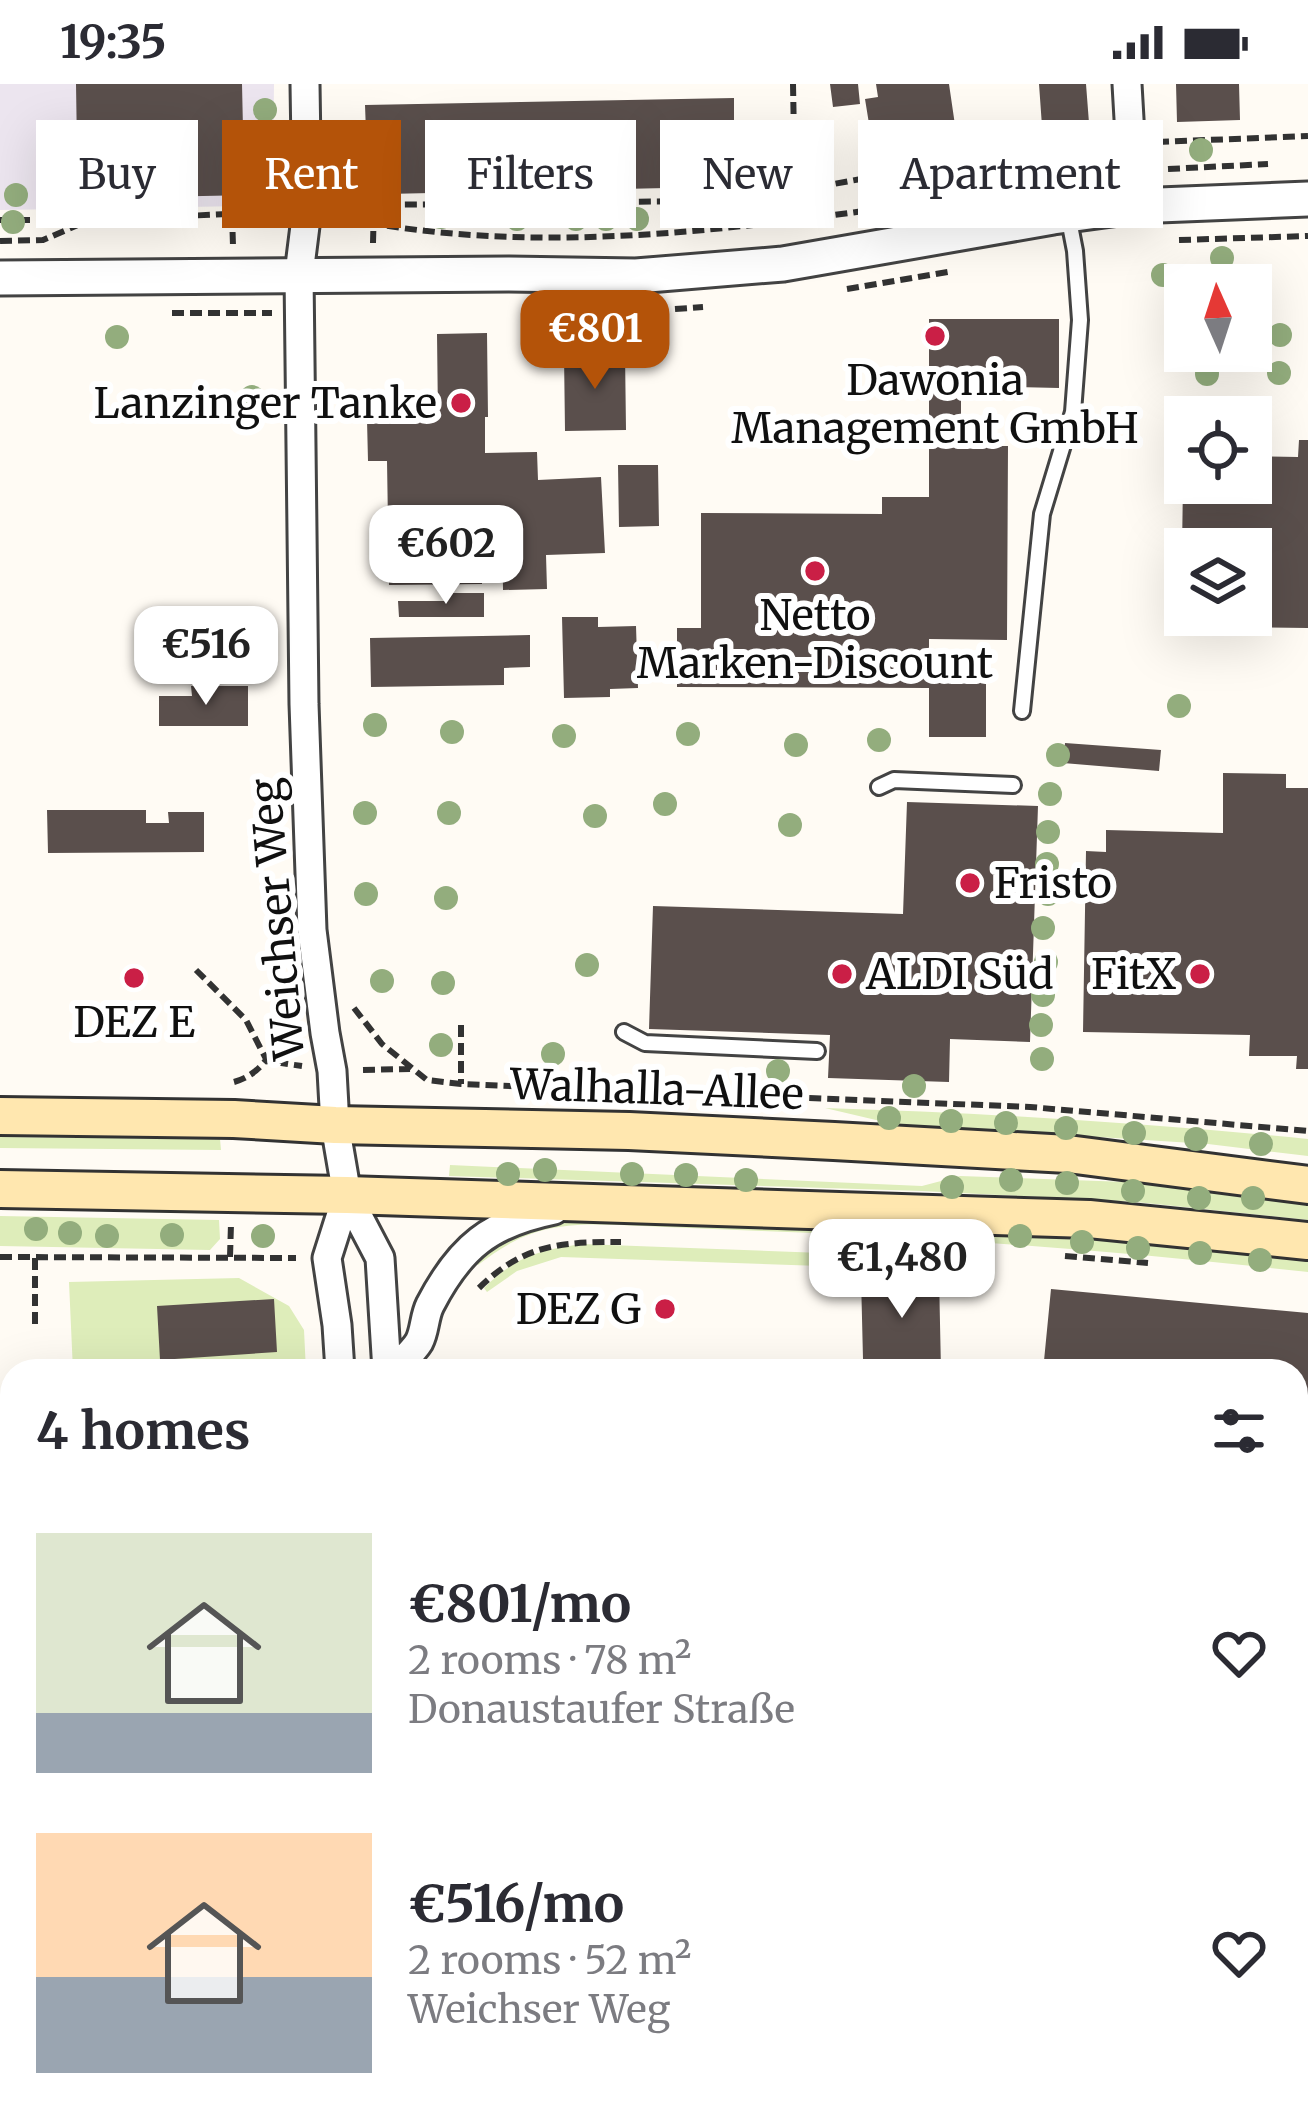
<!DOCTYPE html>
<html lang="en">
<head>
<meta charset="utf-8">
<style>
	body { margin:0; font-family:Merriweather,serif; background:#f2f2f3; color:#2b2b33; height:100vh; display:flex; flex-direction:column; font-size:45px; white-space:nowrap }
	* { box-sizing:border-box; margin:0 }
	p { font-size:39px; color:#7c7c81 }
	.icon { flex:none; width:66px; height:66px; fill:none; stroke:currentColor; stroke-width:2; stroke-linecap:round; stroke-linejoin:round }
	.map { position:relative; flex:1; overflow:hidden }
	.details { position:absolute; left:0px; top:1275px; width:1308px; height:771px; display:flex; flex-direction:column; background:#fff; border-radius:36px 36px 0 0; box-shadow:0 12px 48px #0002 }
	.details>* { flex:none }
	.guide { position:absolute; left:36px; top:36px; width:1236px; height:108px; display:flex; gap:24px }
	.needle { width:78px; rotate:357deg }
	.buttons { position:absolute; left:1164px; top:180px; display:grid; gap:24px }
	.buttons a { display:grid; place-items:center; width:108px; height:108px; border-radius:0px; background:#fff; box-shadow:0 12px 48px #0002; font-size:60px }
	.price { position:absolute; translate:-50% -102px; padding:0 27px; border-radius:24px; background:#fff; color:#222; font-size:39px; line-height:78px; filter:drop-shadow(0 3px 6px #0008) }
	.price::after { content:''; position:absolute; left:50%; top:72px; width:36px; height:27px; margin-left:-18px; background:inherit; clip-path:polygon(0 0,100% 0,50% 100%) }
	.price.active { background:#b45309; color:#fff }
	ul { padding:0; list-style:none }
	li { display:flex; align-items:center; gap:36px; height:300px; padding:0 36px }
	li span { display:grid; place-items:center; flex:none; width:336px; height:240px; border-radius:0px; color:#555 }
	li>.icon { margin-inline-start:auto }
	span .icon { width:144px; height:144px; fill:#fffc; stroke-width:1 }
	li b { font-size:51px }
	h2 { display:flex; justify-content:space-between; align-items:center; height:144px; padding:0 36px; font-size:51px }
	.pill { padding:0 42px; border-radius:0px; background:#fff; box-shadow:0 12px 48px #0002; font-size:42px; line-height:108px }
	.pill.active { background:#b45309; color:#fff }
	.status { display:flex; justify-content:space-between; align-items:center; height:84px; padding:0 60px; background:#fff; direction:ltr }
	.status svg { height:33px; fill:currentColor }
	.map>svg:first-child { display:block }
	.industrial { fill:#ece5ef }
	.green { fill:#deedba }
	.building { fill:#5a4f4c }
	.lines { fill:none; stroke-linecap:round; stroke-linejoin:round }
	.service-casing { stroke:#434343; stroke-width:20 }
	.minor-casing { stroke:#434343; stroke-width:33 }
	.tertiary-casing { stroke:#434343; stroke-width:39 }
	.secondary-casing { stroke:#323232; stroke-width:42 }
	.path { stroke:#323232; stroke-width:6; stroke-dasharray:12 6; stroke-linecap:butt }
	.service { stroke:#fff; stroke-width:14 }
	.minor { stroke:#fff; stroke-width:27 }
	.tertiary { stroke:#fff; stroke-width:33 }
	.secondary { stroke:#ffe7af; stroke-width:36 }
	.tree { fill:#93ad7d }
	.poi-dot { fill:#ca1f46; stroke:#fff; stroke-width:4.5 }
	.labels { text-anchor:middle; stroke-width:12; stroke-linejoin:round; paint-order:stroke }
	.poi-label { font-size:42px; fill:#101010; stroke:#fff }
	.street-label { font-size:42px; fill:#101010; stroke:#fff }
</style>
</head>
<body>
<div class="status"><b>19:35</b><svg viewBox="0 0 49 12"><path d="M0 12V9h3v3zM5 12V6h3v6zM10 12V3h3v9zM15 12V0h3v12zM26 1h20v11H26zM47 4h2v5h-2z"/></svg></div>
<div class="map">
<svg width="1308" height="2044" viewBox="0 0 1308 2044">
	<rect width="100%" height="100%" fill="#fffbf4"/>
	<!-- industrial -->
	<path class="industrial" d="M0 0H274L273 83H266L263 112 256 119 245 122 0 126Z"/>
	<!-- green -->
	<path class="green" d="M825 1024C986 1029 1147 1039 1308 1055V1072L1208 1060 893 1040Z
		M0 1053 220 1055 221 1066 0 1064Z
		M450 1081 922 1102 960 1092 1210 1101 1308 1112V1136L1136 1118 922 1107 449 1092Z
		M547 1131 1099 1153 1308 1173V1188C1126 1168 943 1153 761 1147 721 1145 681 1144 642 1142 615 1141 586 1139 559 1143 526 1148 504 1161 478 1181L472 1173Z
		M0 1132 219 1136 220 1155 210 1166 0 1162Z
		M582 1160 849 1170 850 1183 561 1173 517 1187 487 1208 484 1204C515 1173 539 1166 582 1160Z
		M239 1194 289 1222 304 1246 306 1287H73L69 1198Z"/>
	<!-- building -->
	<path class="building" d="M76 0H242L243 45H250L251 111 106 114 105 64H77Z
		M830 0H858L860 20 833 23Z
		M876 0H949L956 48 928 53 927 43 871 52 865 15 878 13Z
		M1039 0H1086L1089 39 1042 42Z
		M1176 0H1239L1240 36 1177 38Z
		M734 14V37H755L757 102 341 111 339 48H366L365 21Z
		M929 235H1059V304L961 302V362H1008L1007 556 929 555V580H986V653H929V604L677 603V544H701V429L882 430V413H929Z
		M487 249 488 333H485V369L537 368 538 396 601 393 605 469 546 471 547 505 503 506 502 435 481 436 482 500 389 501 387 377H368L367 336 438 334 437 250Z
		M625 269 626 346 565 347 564 270Z
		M1299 356H1308V544L1181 542V521H1185V531H1251V465H1182L1183 399H1251V372L1298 373Z
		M618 381H658L659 442 619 443Z
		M447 509H484V533H399L398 517H447Z
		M562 533H598V543L636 542 638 604 610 605V613L564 614Z
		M530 551V583L504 584V601L371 603 370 554Z
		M191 602H248V642H159V612H192Z
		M1065 659 1161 666 1159 687 1063 679Z
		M1223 689 1286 690V704H1308V985H1296L1297 972H1249L1250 951 1083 948 1086 767 1106 768V746L1223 749Z
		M907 718 1038 722 1030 958 950 955 949 998 828 994 830 951 649 945 653 822 903 830Z
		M47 726H146V739H169L168 728H204V768L48 769Z
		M939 1191 941 1287H898L897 1275H863L861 1193Z
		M1051 1205 1308 1229V1356L1296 1355V1287H1043Z
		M274 1215 277 1268 160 1276 157 1222Z
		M1304 1549H1308V1587H1302Z
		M0 1802H12V2034H194V2044H0Z
		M1296 2010H1306V2044H1219V2034H1296Z
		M643 2034H727V2044H643Z
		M772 2034H834L833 2044H771Z
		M1003 2034H1057L1056 2044H1003Z
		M1108 2034H1169V2042H1108Z
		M860 2038 893 2041V2044H860Z"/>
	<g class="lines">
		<!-- service casing -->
		<g class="service-casing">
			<path id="service" d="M1022 627 1042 430 1073 328 1080 236 1075 167 1068 131
				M879 703 894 696 1013 701
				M624 948 645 959 817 967
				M219 2044 225 2034"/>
		</g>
		<!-- minor casing -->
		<g class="minor-casing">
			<path id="minor" d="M305 0 307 126 299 190 304 620 312 846 325 949 332 987 335 1041 347 1111 380 1174 387 1287
				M1127 0 1134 122
				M340 1287 337 1241 327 1174 347 1111
				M393 1287C401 1278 413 1268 419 1258 425 1247 424 1233 430 1221 460 1163 490 1139 554 1126
				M1296 1649 1308 1651
				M307 2044V2034"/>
		</g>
		<!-- tertiary casing -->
		<g class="tertiary-casing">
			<path id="tertiary" d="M0 194 509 190 636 192 783 180 1053 133 1134 122 1308 115"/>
		</g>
		<!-- secondary casing -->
		<g class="secondary-casing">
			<path id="secondary" d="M0 1032 234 1035 335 1041 629 1047 834 1057 1068 1070 1308 1101
				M0 1105 347 1111 1089 1135 1308 1157"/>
		</g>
		<!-- path -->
		<path class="path" d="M793 0 795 107
			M1157 58 1308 52
			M1168 85 1268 80
			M333 124 374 121 697 117 768 112 921 84 1102 63
			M232 130 233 162
			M334 132C532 175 737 145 935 117
			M0 136H88L278 128
			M1179 156 1308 152
			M0 157 43 156 85 138
			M373 159 374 121
			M847 205 953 187
			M675 225 703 223
			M172 229H272
			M196 886 246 936 267 977 302 982
			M354 924 382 960 427 996 461 1000 1030 1023 1308 1047
			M461 941V1000
			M363 986 410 985
			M234 998C273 987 283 946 288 909
			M1065 1172 1148 1179
			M0 1173 296 1174
			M230 1173 231 1140
			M35 1174V1243
			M479 1204C524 1160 561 1158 621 1158
			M1296 1734 1308 1737
			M0 1772 12 1765"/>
		<!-- service -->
		<use href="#service" class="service"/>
		<!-- minor -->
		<use href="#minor" class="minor"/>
		<!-- tertiary -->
		<use href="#tertiary" class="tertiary"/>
		<!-- secondary -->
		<use href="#secondary" class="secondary"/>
	</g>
	<!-- trees -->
	<g class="tree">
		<circle cx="265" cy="26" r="12"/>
		<circle cx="268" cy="61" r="12"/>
		<circle cx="1201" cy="66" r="12"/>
		<circle cx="61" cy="106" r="12"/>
		<circle cx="16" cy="111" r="12"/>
		<circle cx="744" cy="126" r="12"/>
		<circle cx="473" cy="130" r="12"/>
		<circle cx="441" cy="133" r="12"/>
		<circle cx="517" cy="135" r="12"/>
		<circle cx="576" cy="135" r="12"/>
		<circle cx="606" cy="135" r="12"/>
		<circle cx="637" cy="135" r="12"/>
		<circle cx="13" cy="138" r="12"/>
		<circle cx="1222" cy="174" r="12"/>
		<circle cx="1163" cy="191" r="12"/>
		<circle cx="1280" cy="251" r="12"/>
		<circle cx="117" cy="253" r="12"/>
		<circle cx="1279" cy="289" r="12"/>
		<circle cx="1207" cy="290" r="12"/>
		<circle cx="252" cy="313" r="12"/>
		<circle cx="1051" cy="348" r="12"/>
		<circle cx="1179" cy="622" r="12"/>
		<circle cx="375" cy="641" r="12"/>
		<circle cx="452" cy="648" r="12"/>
		<circle cx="688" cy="650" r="12"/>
		<circle cx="564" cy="652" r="12"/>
		<circle cx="879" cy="656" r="12"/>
		<circle cx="796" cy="661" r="12"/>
		<circle cx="1058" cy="671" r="12"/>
		<circle cx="1050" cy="710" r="12"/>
		<circle cx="665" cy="720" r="12"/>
		<circle cx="365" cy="729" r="12"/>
		<circle cx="449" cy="729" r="12"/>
		<circle cx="595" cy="732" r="12"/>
		<circle cx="790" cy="741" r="12"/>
		<circle cx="1048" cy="748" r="12"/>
		<circle cx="1047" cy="780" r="12"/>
		<circle cx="366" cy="810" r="12"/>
		<circle cx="1048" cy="810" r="12"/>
		<circle cx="446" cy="814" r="12"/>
		<circle cx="1043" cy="844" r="12"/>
		<circle cx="1046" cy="878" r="12"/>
		<circle cx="587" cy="881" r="12"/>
		<circle cx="382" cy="897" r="12"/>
		<circle cx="443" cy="899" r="12"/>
		<circle cx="1043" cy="911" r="12"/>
		<circle cx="1041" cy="941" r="12"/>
		<circle cx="441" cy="961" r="12"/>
		<circle cx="553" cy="970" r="12"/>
		<circle cx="1042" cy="975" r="12"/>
		<circle cx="778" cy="987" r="12"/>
		<circle cx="914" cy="1002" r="12"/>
		<circle cx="889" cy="1034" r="12"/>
		<circle cx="951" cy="1037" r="12"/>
		<circle cx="1006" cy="1039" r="12"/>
		<circle cx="1066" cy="1044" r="12"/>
		<circle cx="1134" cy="1049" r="12"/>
		<circle cx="1196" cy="1055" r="12"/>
		<circle cx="1261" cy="1060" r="12"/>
		<circle cx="545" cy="1086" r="12"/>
		<circle cx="508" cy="1090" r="12"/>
		<circle cx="632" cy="1090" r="12"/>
		<circle cx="686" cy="1091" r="12"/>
		<circle cx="746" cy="1096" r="12"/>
		<circle cx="1011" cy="1096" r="12"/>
		<circle cx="1067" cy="1099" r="12"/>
		<circle cx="952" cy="1103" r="12"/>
		<circle cx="1133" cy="1107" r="12"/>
		<circle cx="1199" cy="1114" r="12"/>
		<circle cx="1253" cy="1114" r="12"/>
		<circle cx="36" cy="1145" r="12"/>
		<circle cx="70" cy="1149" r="12"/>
		<circle cx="895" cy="1150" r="12"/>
		<circle cx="948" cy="1150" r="12"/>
		<circle cx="172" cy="1151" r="12"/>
		<circle cx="107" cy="1152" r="12"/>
		<circle cx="263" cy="1152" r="12"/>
		<circle cx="1020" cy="1152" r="12"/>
		<circle cx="1082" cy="1158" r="12"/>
		<circle cx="1138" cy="1164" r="12"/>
		<circle cx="1200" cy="1169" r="12"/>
		<circle cx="1260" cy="1176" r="12"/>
	</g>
	<!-- markers -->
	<g class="poi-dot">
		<circle cx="935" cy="252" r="12"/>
		<circle cx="461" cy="319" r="12"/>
		<circle cx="815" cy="487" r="12"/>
		<circle cx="970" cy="799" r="12"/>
		<circle cx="842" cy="890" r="12"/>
		<circle cx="1200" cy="890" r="12"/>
		<circle cx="134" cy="894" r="12"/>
		<circle cx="665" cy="1225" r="12"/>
	</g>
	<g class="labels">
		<!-- poi labels -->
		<g class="poi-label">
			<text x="935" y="311">Dawonia<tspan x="935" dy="48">Management GmbH</tspan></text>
			<text x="437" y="334" text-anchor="end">Lanzinger Tanke</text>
			<text x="815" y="546">Netto<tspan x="815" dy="48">Marken-Discount</tspan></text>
			<text x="994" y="814" text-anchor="start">Fristo</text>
			<text x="866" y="905" text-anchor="start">ALDI Süd</text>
			<text x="1176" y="905" text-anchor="end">FitX</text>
			<text x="134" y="953">DEZ E</text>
			<text x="641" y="1240" text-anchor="end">DEZ G</text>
		</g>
		<!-- street labels -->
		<g class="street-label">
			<text transform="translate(277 835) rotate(-95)" y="15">Weichser Weg</text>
			<text transform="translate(657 1005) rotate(2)" y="15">Walhalla-Allee</text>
		</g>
	</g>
</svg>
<div class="buttons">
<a><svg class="needle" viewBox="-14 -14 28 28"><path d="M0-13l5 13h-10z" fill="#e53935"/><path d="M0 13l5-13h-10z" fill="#7c7c81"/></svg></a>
<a><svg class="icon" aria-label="locate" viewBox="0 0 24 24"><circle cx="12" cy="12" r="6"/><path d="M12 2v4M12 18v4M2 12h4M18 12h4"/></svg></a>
<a><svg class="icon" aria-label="layers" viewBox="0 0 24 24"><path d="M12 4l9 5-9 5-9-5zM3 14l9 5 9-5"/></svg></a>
</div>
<b class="price active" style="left:595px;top:308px">€801</b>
<b class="price" style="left:446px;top:523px">€602</b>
<b class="price" style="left:206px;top:624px">€516</b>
<b class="price" style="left:902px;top:1237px">€1,480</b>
<div class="guide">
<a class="pill">Buy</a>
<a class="pill active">Rent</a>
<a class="pill">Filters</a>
<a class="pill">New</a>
<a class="pill">Apartment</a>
</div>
<section class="details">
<h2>4 homes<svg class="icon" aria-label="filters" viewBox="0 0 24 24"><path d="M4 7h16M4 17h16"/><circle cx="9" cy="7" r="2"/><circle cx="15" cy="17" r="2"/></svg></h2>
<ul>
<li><span style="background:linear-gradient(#dfe7d0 75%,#9aa5b1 0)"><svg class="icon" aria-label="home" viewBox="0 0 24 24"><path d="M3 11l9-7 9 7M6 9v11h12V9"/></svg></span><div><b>€801/mo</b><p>2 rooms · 78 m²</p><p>Donaustaufer Straße</p></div><svg class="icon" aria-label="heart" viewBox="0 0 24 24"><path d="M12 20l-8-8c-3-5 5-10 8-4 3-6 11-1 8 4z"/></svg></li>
<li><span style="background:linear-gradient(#ffd9b3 60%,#9aa5b1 0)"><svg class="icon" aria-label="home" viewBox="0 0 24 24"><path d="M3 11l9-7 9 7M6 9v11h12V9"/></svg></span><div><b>€516/mo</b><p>2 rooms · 52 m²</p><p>Weichser Weg</p></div><svg class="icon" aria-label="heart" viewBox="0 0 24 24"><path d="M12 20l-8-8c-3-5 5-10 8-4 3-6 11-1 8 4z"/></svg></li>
</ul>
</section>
</div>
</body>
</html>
